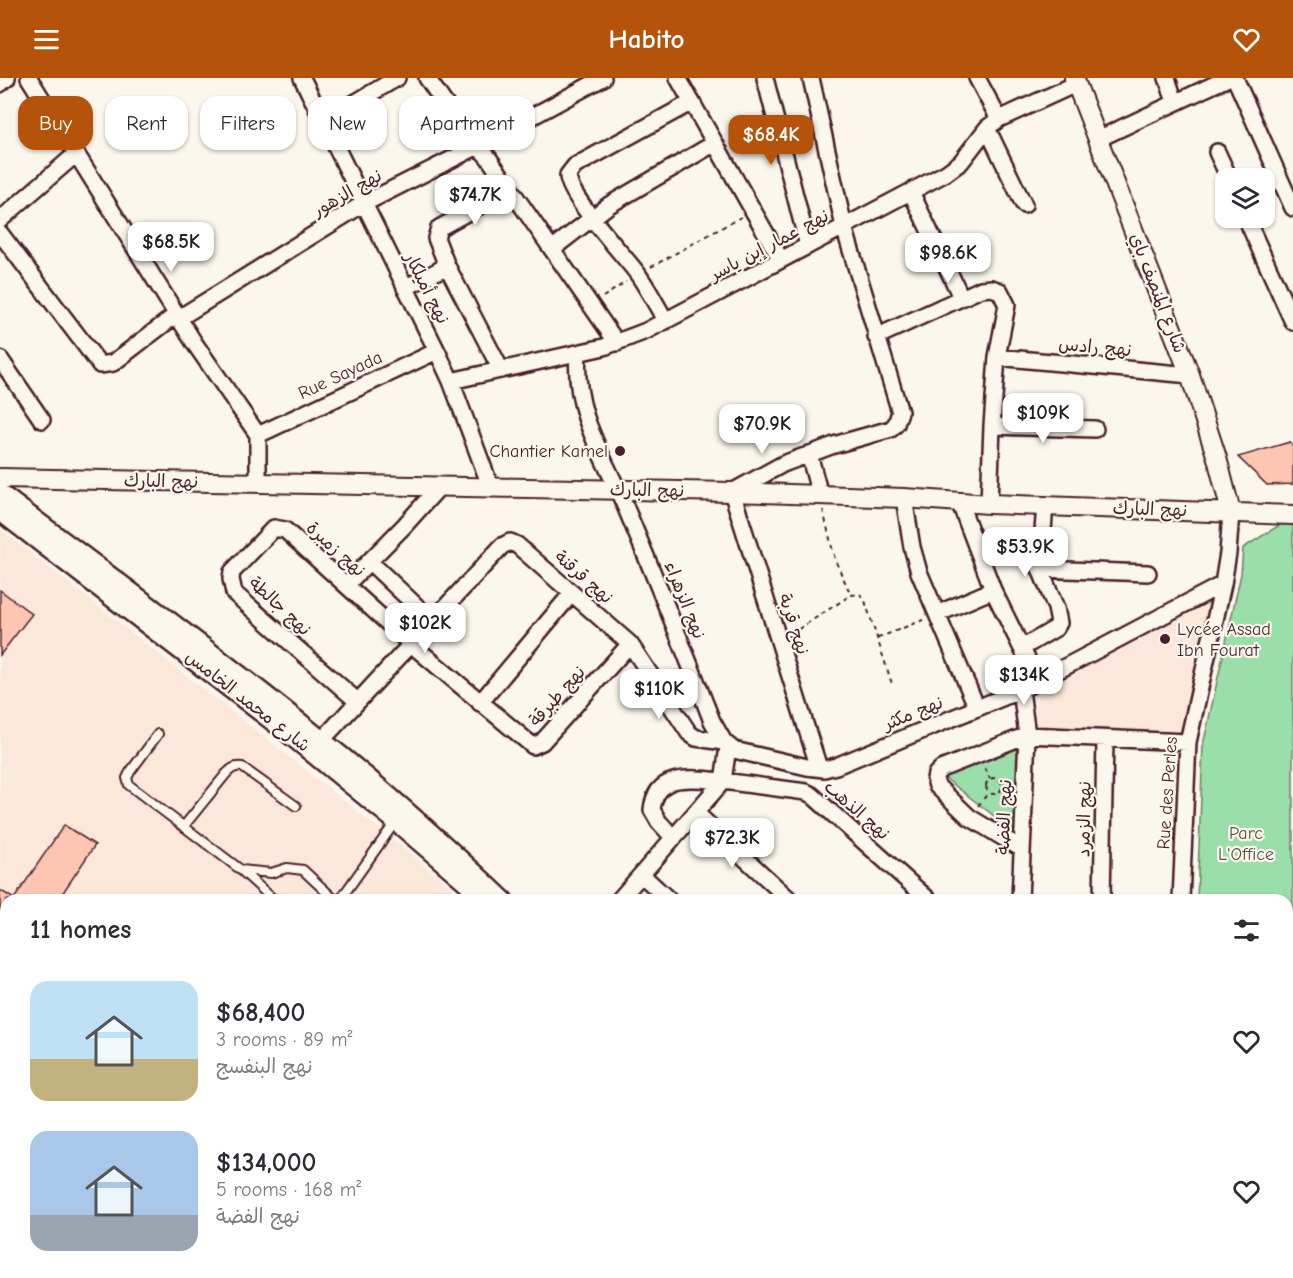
<!DOCTYPE html>
<html lang="en">
<head>
<meta charset="utf-8">
<style>
	body { margin:0; font-family:"Comic Neue","Playpen Sans Arabic",sans-serif; background:#f7f7f7; color:#2b2b33; height:100vh; display:flex; flex-direction:column; font-size:22px; white-space:nowrap }
	* { box-sizing:border-box; margin:0 }
	p { font-size:20px; color:#7c7c81 }
	.icon { flex:none; width:33px; height:33px; fill:none; stroke:currentColor; stroke-width:2; stroke-linecap:round; stroke-linejoin:round }
	.map { position:relative; flex:1; overflow:hidden }
	.details { position:absolute; left:0px; top:816px; width:1293px; height:384px; display:flex; flex-direction:column; background:#fff; border-radius:18px 18px 0 0; box-shadow:0 2px 4px #0004 }
	.details>* { flex:none }
	.top-card { position:absolute; left:18px; top:18px; width:600px; height:54px; display:flex; gap:12px }
	.fabs { position:absolute; left:1215px; top:90px; display:grid; gap:12px }
	.fabs a { display:grid; place-items:center; width:60px; height:60px; border-radius:12px; background:#fff; box-shadow:0 2px 4px #0004; font-size:30px }
	.price { position:absolute; translate:-50% -51px; padding:0 14px; border-radius:12px; background:#fff; color:#222; font-size:20px; line-height:39px; filter:drop-shadow(0 2px 3px #0008) }
	.price::after { content:''; position:absolute; left:50%; top:36px; width:18px; height:14px; margin-left:-9px; background:inherit; clip-path:polygon(0 0,100% 0,50% 100%) }
	.price.on { background:#b45309; color:#fff }
	ul { padding:0; list-style:none }
	li { display:flex; align-items:center; gap:18px; height:150px; padding:0 30px }
	li span { display:grid; place-items:center; flex:none; width:168px; height:120px; border-radius:18px; color:#555 }
	li>.icon { margin-inline-start:auto }
	span .icon { width:72px; height:72px; fill:#fffc; stroke-width:1 }
	li b { font-size:26px }
	h2 { display:flex; justify-content:space-between; align-items:center; height:72px; padding:0 30px; font-size:26px }
	.pill { padding:0 21px; border-radius:18px; background:#fff; box-shadow:0 2px 4px #0004; font-size:21px; line-height:54px }
	.pill.on { background:#b45309; color:#fff }
	header { display:flex; justify-content:space-between; align-items:center; height:78px; padding:0 30px; background:#b45309; color:#fff; font-size:27px; font-weight:700 }
	.map>svg:first-child { display:block }
	.built { fill:#fce8db }
	.green { fill:#9adeaa; stroke:#727e6a; stroke-width:1.5 }
	.building { fill:#fdc5b2; stroke:#4a1f2b; stroke-width:1.5 }
	.lines { fill:none; stroke-linecap:round; stroke-linejoin:round }
	.service-casing { stroke:#4a1f2b; stroke-width:12 }
	.pedestrian-casing { stroke:#4a1f2b; stroke-width:15 }
	.minor-casing { stroke:#4a1f2b; stroke-width:20 }
	.tertiary-casing { stroke:#4a1f2b; stroke-width:22 }
	.secondary-casing { stroke:#4a1f2b; stroke-width:26 }
	.path { stroke:#4a1f2b; stroke-width:2; stroke-dasharray:4.5 4.5; stroke-linecap:butt }
	.service { stroke:#fbf7ec; stroke-width:8 }
	.pedestrian { stroke:#fbf7ec; stroke-width:10 }
	.minor { stroke:#fbf7ec; stroke-width:15 }
	.tertiary { stroke:#fbf7ec; stroke-width:18 }
	.secondary { stroke:#fbf7ec; stroke-width:21 }
	.poi-dot { fill:#4a1f2b; stroke:#fbf7ec; stroke-width:2 }
	.labels { text-anchor:middle; stroke-width:4.5; stroke-linejoin:round; paint-order:stroke }
	.street-label { font-size:18px; fill:#4a1f2b; stroke:#fbf7ec }
	.poi-label { font-size:18px; fill:#4a1f2b; stroke:#fbf7ec; text-anchor:end }
	.park-label { font-size:18px; fill:#5e4f4b; stroke:#fbf7ec }
</style>
</head>
<body>
<header><svg class="icon" aria-label="menu" viewBox="0 0 24 24"><path d="M4 6h16M4 12h16M4 18h16"/></svg>Habito<svg class="icon" aria-label="heart" viewBox="0 0 24 24"><path d="M12 20l-8-8c-3-5 5-10 8-4 3-6 11-1 8 4z"/></svg></header>
<div class="map">
<svg width="1293" height="1200" viewBox="0 0 1293 1200">
	<rect width="100%" height="100%" fill="#fbf7ec"/>
	<filter id="ink" filterUnits="userSpaceOnUse"><feTurbulence type="fractalNoise" baseFrequency=".0167" numOctaves="2"/><feDisplacementMap in="SourceGraphic" scale="12" xChannelSelector="R" yChannelSelector="G"/><feConvolveMatrix kernelMatrix="1 2 1 2 8 2 1 2 1" color-interpolation-filters="sRGB"/></filter>
	<g filter="url(#ink)">
		<!-- built -->
		<path class="built" d="M0 451 305 691 446 805 465 822H6V1194H829L824 1200H0Z
			M1213 514 1187 656 1034 650 1038 608Z"/>
		<!-- green -->
		<path class="green" d="M1286 443H1293V1043L1287 1076V822H1197L1203 667 1241 496 1243 470Z
			M1020 665 1015 754 941 697Z
			M1134 1194H1266L1265 1200H1133Z"/>
		<!-- building -->
		<path class="building" d="M1290 364 1293 369V406L1267 407 1238 379Z
			M0 512 32 536 0 577Z
			M64 747 95 767 58 822H6V899L0 908V812L14 821Z
			M681 1194H786L782 1200H677Z"/>
		<g class="lines">
			<!-- service casing -->
			<g class="service-casing">
				<path id="service" d="M158 656 130 694 127 700 129 707 241 792 271 795 287 790 303 792 335 822
					M184 748 226 696C231 691 234 688 242 689L296 728
					M242 793 274 822
					M340 822 396 743"/>
			</g>
			<!-- pedestrian casing -->
			<g class="pedestrian-casing">
				<path id="pedestrian" d="M1287 1022 1293 1025"/>
			</g>
			<!-- minor casing -->
			<g class="minor-casing">
				<path id="minor" d="M29 0 195 266 258 357V405
					M302 0 437 273 451 303 491 410
					M427 0 461 49 488 79 617 265
					M678 0 781 182
					M765 0 808 168
					M811 0 844 149 900 334 896 346 891 351 834 367 783 386 732 414 819 690
					M977 0 999 41
					M1167 0 1175 24
					M1235 0 1293 130
					M0 6 7 0
					M324 43 397 0
					M987 50 1024 127
					M1098 61 1228 0
					M1217 74 1229 100
					M911 114 961 219
					M1246 140 1293 244
					M0 142 76 76
					M0 155 100 287 113 285 177 236
					M552 171 609 127 715 65
					M405 210 447 188
					M179 240 363 126 478 68 603 0
					M666 243C656 227 648 210 637 195 623 176 567 117 568 97L575 88 692 24
					M876 259 981 211 992 210 1000 213 1007 227 997 279 992 348 989 426
					M578 275C573 337 605 379 628 435 657 504 685 574 712 643L724 664 734 672 807 689 824 691 836 688 1021 612 1223 506
					M997 279 1190 297
					M0 281 42 342
					M501 292 447 188 436 160 439 150 510 111
					M451 303 604 269 646 253 946 95 961 84 987 50 999 41 1076 6
					M992 348 1095 351
					M258 357 437 273
					M809 376 820 417
					M0 414C108 495 216 575 321 660 385 711 446 766 505 822
					M904 420 912 469 919 494 977 630
					M959 423 993 512 1038 603
					M370 484 432 543
					M1040 491 1148 495
					M347 506 404 448 440 408
					M937 536 993 512
					M1022 570 1056 550 1059 545 1056 530 1040 491 1045 427
					M357 623 234 515 231 501 232 494 274 450 285 452 411 566 533 668 542 664 630 566
					M480 625 572 515
					M323 661 502 468 510 464 517 467 630 566 689 655 696 660 724 664
					M696 735 790 822
					M674 760 659 744 652 732C656 692 695 701 723 703L728 669
					M1022 771 969 739 937 708 935 701 936 696 941 691 1027 657 1188 664
					M642 797 669 822
					M464 822 475 808
					M619 822 723 703 806 714 812 717 929 822
					M1020 822 1027 657 1021 612
					M1102 822 1105 661
					M1181 822 1188 664 1223 506 1228 475 1231 434
					M0 984 6 989
					M1287 1128 1293 1092
					M0 1138 6 1142
					M1287 1155 1293 1158
					M82 1194 91 1200
					M293 1194 301 1200
					M940 1194 946 1200
					M130 1200 134 1194
					M159 1200 163 1194
					M796 1200 801 1194
					M1005 1200 1010 1194
					M1121 1200 1123 1194
					M1275 1200 1276 1194"/>
			</g>
			<!-- tertiary casing -->
			<g class="tertiary-casing">
				<path id="tertiary" d="M1074 0 1190 297 1217 380 1231 434
					M0 400 732 414 904 420 989 426 1293 437"/>
			</g>
			<!-- secondary casing -->
			<g class="secondary-casing">
				<path id="secondary" d="M0 431 287 652 397 742 490 822
					M884 1194 890 1200"/>
			</g>
			<!-- path -->
			<path class="path" d="M401 53 436 39
				M651 189 741 139
				M603 219 626 204
				M823 432 835 482 851 517 860 516 865 523 892 606
				M791 556 851 517
				M878 560 923 542
				M985 690 990 701
				M986 708a8 8 0 1 1 16 0a8 8 0 1 1-16 0Z
				M978 728 989 714"/>
			<!-- service -->
			<use href="#service" class="service"/>
			<!-- pedestrian -->
			<use href="#pedestrian" class="pedestrian"/>
			<!-- minor -->
			<use href="#minor" class="minor"/>
			<!-- tertiary -->
			<use href="#tertiary" class="tertiary"/>
			<!-- secondary -->
			<use href="#secondary" class="secondary"/>
		</g>
	</g>
	<!-- markers -->
	<g class="poi-dot">
		<circle cx="620" cy="373" r="6"/>
		<circle cx="1165" cy="561" r="6"/>
	</g>
	<g class="labels">
		<!-- street labels -->
		<g class="street-label">
			<text transform="translate(347 115) rotate(-30)" y="6">نهج الزهور</text>
			<text transform="translate(769 167) rotate(-28)" y="6">نهج عمار إبن ياسر</text>
			<text transform="translate(427 210) rotate(63)" y="6">نهج أميلكار</text>
			<text transform="translate(1158 215) rotate(69)" y="6">شارع المنصف باي</text>
			<text transform="translate(1095 269) rotate(5)" y="6">نهج رادس</text>
			<text transform="translate(340 297) rotate(-25)" y="6">Rue Sayada</text>
			<text transform="translate(161 403) rotate(1)" y="6">نهج البارك</text>
			<text transform="translate(647 412) rotate(1)" y="6">نهج البارك</text>
			<text transform="translate(1150 431) rotate(2)" y="6">نهج البارك</text>
			<text transform="translate(336 471) rotate(42)" y="6">نهج زمبرة</text>
			<text transform="translate(584 499) rotate(41)" y="6">نهج قرقنة</text>
			<text transform="translate(685 522) rotate(68)" y="6">نهج الزهراء</text>
			<text transform="translate(280 528) rotate(43)" y="6">نهج جالطة</text>
			<text transform="translate(794 546) rotate(72)" y="6">نهج قربة</text>
			<text transform="translate(557 618) rotate(-48)" y="6">نهج طبرقة</text>
			<text transform="translate(248 623) rotate(38)" y="6">شارع محمد الخامس</text>
			<text transform="translate(913 635) rotate(-22)" y="6">نهج مكثر</text>
			<text transform="translate(1167 715) rotate(-86)" y="6">Rue des Perles</text>
			<text transform="translate(857 732) rotate(41)" y="6">نهج الذهب</text>
			<text transform="translate(1004 739) rotate(-88)" y="6">نهج الفضة</text>
			<text transform="translate(1084 741) rotate(-89)" y="6">نهج الزمرد</text>
		</g>
		<!-- poi labels -->
		<g class="poi-label">
			<text x="608" y="379">Chantier Kamel</text>
			<text x="1177" y="557" text-anchor="start">Lycée Assad<tspan x="1177" dy="21">Ibn Fourat</tspan></text>
		</g>
		<!-- park labels -->
		<g class="park-label">
			<text x="1246" y="761">Parc<tspan x="1246" dy="21">L'Office</tspan></text>
		</g>
	</g>
</svg>
<div class="fabs">
<a><svg class="icon" aria-label="layers" viewBox="0 0 24 24"><path d="M12 4l9 5-9 5-9-5zM3 14l9 5 9-5"/></svg></a>
</div>
<b class="price on" style="left:771px;top:88px">$68.4K</b>
<b class="price" style="left:475px;top:148px">$74.7K</b>
<b class="price" style="left:171px;top:195px">$68.5K</b>
<b class="price" style="left:948px;top:206px">$98.6K</b>
<b class="price" style="left:1043px;top:366px">$109K</b>
<b class="price" style="left:762px;top:377px">$70.9K</b>
<b class="price" style="left:1025px;top:500px">$53.9K</b>
<b class="price" style="left:425px;top:576px">$102K</b>
<b class="price" style="left:1024px;top:628px">$134K</b>
<b class="price" style="left:659px;top:642px">$110K</b>
<b class="price" style="left:732px;top:791px">$72.3K</b>
<div class="top-card">
<a class="pill on">Buy</a>
<a class="pill">Rent</a>
<a class="pill">Filters</a>
<a class="pill">New</a>
<a class="pill">Apartment</a>
</div>
<section class="details">
<h2>11 homes<svg class="icon" aria-label="filters" viewBox="0 0 24 24"><path d="M4 7h16M4 17h16"/><circle cx="9" cy="7" r="2"/><circle cx="15" cy="17" r="2"/></svg></h2>
<ul>
<li><span style="background:linear-gradient(#bfe0f5 65%,#c2b280 0)"><svg class="icon" aria-label="home" viewBox="0 0 24 24"><path d="M3 11l9-7 9 7M6 9v11h12V9"/></svg></span><div><b>$68,400</b><p>3 rooms · 89 m²</p><p>نهج البنفسج</p></div><svg class="icon" aria-label="heart" viewBox="0 0 24 24"><path d="M12 20l-8-8c-3-5 5-10 8-4 3-6 11-1 8 4z"/></svg></li>
<li><span style="background:linear-gradient(#a9c7e8 70%,#9aa5b1 0)"><svg class="icon" aria-label="home" viewBox="0 0 24 24"><path d="M3 11l9-7 9 7M6 9v11h12V9"/></svg></span><div><b>$134,000</b><p>5 rooms · 168 m²</p><p>نهج الفضة</p></div><svg class="icon" aria-label="heart" viewBox="0 0 24 24"><path d="M12 20l-8-8c-3-5 5-10 8-4 3-6 11-1 8 4z"/></svg></li>
</ul>
</section>
</div>
</body>
</html>
